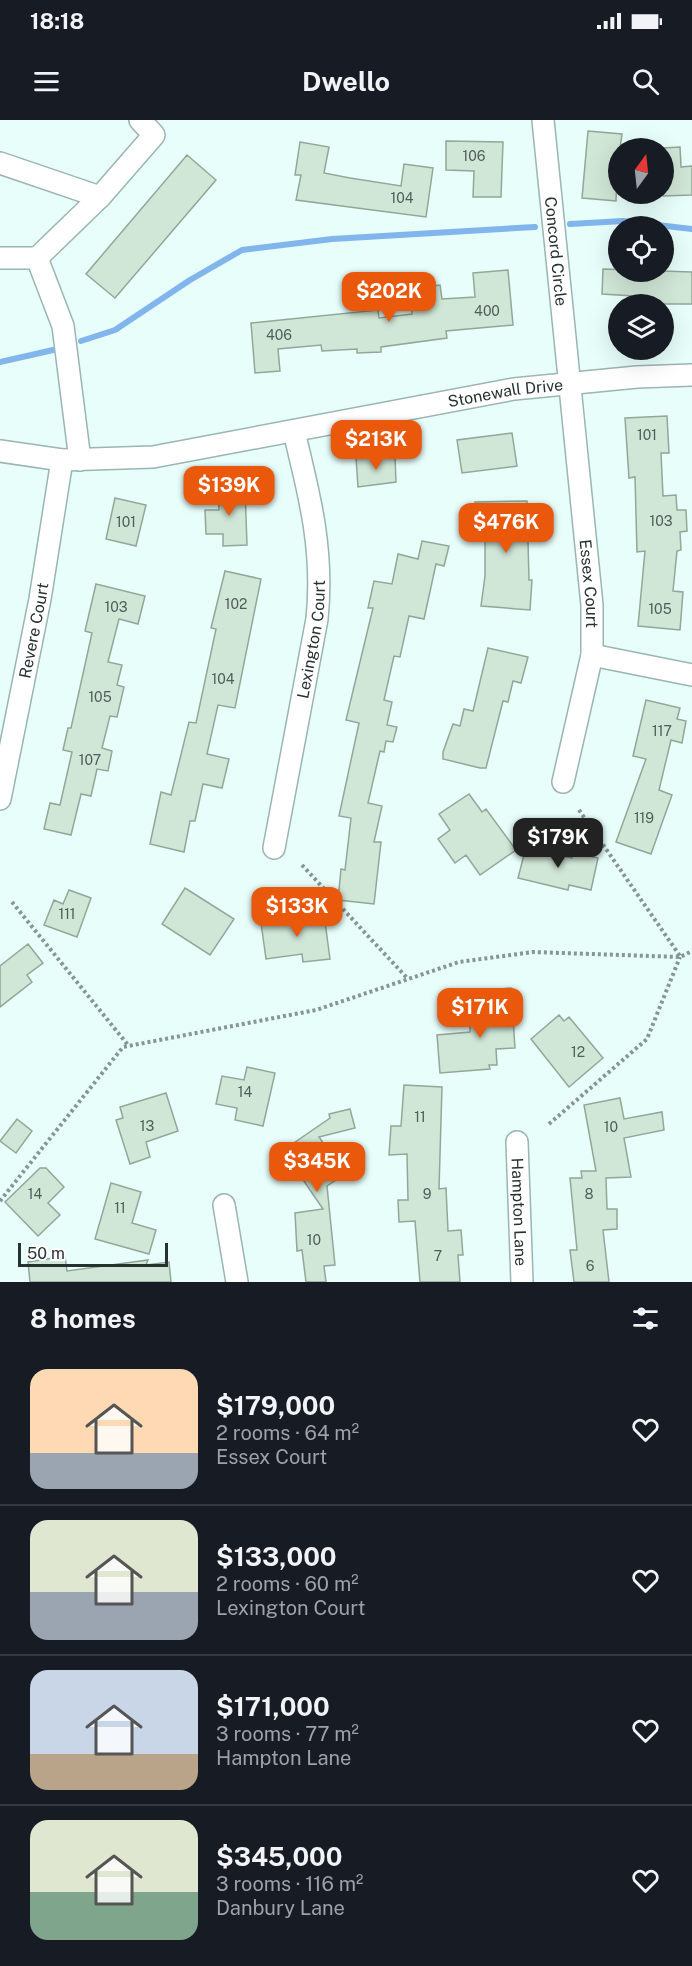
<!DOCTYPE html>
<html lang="en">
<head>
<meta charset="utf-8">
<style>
	body { margin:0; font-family:"Public Sans",sans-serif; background:#242831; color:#f1f3f6; height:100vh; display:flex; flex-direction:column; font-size:22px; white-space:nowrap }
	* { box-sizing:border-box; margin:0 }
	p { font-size:20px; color:#9ea1a6 }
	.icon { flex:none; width:33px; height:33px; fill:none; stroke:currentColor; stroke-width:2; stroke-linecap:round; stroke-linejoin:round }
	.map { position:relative; height:1162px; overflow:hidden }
	.panel { display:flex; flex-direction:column; background:#171b24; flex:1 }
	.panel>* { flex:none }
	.needle { width:39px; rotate:15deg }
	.tools { position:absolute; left:608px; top:18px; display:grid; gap:12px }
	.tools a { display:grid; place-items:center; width:66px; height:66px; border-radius:50%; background:#171b24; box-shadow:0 6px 24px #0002; font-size:30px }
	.scale { position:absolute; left:18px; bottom:15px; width:150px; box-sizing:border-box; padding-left:6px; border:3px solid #263130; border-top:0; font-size:16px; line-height:21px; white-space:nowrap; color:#263130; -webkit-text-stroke:4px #fff; paint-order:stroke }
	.price { position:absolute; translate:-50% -51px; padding:0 14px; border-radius:12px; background:#ea580c; color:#fff; font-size:20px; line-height:39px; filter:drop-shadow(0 2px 3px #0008) }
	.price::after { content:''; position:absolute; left:50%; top:36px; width:18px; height:14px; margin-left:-9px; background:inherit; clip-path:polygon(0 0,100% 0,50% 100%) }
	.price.selected { background:#222; color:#fff }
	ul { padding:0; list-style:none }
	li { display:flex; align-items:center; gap:18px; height:150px; padding:0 30px }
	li+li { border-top:2px solid #363941 }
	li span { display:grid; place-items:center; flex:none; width:168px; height:120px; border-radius:18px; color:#555 }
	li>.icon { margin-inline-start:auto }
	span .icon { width:72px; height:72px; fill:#fffc; stroke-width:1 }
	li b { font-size:26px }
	h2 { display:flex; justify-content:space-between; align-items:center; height:72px; padding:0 30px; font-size:26px }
	.status { display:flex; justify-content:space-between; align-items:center; height:42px; padding:0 30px; background:#171b24; direction:ltr }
	.status svg { height:16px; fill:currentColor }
	header { display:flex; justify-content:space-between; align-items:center; height:78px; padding:0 30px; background:#171b24; font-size:27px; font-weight:700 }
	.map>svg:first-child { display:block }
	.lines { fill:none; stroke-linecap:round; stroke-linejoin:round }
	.stream { stroke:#81b5ec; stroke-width:6 }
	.building { fill:#d0e6d7; stroke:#93a799; stroke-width:1.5 }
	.minor-casing { stroke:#9ab5b2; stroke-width:24 }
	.path { stroke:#859694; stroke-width:4; stroke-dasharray:3 3; stroke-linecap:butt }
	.minor { stroke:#fff; stroke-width:21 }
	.labels { text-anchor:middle; stroke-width:4.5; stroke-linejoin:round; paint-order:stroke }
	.number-label { font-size:14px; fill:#505e5a }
	.street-label { font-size:16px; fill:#263130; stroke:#fff }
</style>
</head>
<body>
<div class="status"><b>18:18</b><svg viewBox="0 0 49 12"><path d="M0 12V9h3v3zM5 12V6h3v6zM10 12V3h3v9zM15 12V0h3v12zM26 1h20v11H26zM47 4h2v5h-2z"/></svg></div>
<header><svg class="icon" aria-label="menu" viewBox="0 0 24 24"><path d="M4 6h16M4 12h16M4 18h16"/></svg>Dwello<svg class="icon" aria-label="search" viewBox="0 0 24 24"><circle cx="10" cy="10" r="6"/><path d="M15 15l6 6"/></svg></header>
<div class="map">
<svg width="692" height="1162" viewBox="0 0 692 1162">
	<rect width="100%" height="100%" fill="#e7fefb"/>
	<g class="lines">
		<!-- stream -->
		<path class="stream" d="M570 104 623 101 692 109
			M81 221 115 210 190 160 242 130 332 119 535 107
			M0 242 53 230"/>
	</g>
	<!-- building -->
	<path class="building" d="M588 11 622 14 620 28H618L616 81 582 78Z
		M446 21 503 22 501 77H473L474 51 446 50Z
		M300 22 329 27 324 53 350 58 401 66 404 44 433 48 426 97 296 80 301 55H295Z
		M680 27 681 47 692 46V75L663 76V28Z
		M187 35 216 60 115 178 86 154Z
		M603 149 692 152V184H633V176L602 174Z
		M508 150 513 205 446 211 447 218 381 227V232L357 233V229L322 231 321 225 278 229 280 251 255 253 251 203 378 190 379 198 412 194 409 169 440 165 442 179 475 177 473 153Z
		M667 296 669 333H661L663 376 676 375 677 390H686L687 411 680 412 681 430 677 431 673 471 683 472 680 510 638 506 645 431 637 432 635 357 629 358 625 298Z
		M512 313 517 346 462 353 457 320Z
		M395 336 396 362 358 367 356 338Z
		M245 368 247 425 223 426V414H206L205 390H219L218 369Z
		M115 378 146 385 136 426 106 419Z
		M527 381 529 460H532L530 490 481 486 485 456V406H476L475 382Z
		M422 421 449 426 444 446 436 444 424 499 409 496 400 537 394 536 384 580 392 582 387 605 397 607 393 622 386 621 384 632 380 631 368 683 382 686 374 722H381L374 784 338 780 341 749 345 750 351 698 339 696 359 603 346 600 373 488H368L374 461 392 464 398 434 418 439Z
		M225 451 261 459 235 588 218 585 207 634 229 639 222 668 203 664 195 701H190L184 732 150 724 161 672 171 675 189 602 196 603 216 509 211 508Z
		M96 464 145 476 138 504 119 499 108 542 122 545 117 565 124 567 117 597 110 596 102 628 112 631 108 651 97 649 91 676 81 674 71 715 44 709 50 683 60 685 72 632 63 630 68 608H71L92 513 85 511Z
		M488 528 528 537 521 563 513 561 508 582 503 581 486 648H480L443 639V632L453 604 460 606 464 589 473 591Z
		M646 580 680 588 677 599 686 601 682 623 671 620 659 670 672 675 651 734 616 722 646 639 633 636Z
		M469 674 482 692 486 689 516 730 480 755 466 735 455 743 438 719 450 710 439 694Z
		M526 727 572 738 573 732 598 738 591 770 569 765 568 770 518 758Z
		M185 768 234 799 210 835 162 804Z
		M69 770 91 778 77 817 44 805 54 780 63 784Z
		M324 794 330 839 303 842 302 834 266 839 261 803Z
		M28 824 43 843 27 855 32 862 0 887V846Z
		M511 868 515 928 496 929 497 945H489L490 949 440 953 437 915 470 912V905L493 903 490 870Z
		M559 895 564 901 569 897 603 938 569 967 531 919Z
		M247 947 275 953 263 1006 235 1000 237 988 216 984 222 956 244 960Z
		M404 965 442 967 439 1069 446 1068 448 1111 461 1110 463 1135H458L460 1162H420L415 1101 399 1102 398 1080H408L407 1034 389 1035 391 1006H401Z
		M166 973 178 1011 146 1022 150 1037 130 1044 116 1000 123 998 120 987Z
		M620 978 624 999 662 992 664 1010 624 1018 631 1057 606 1058 607 1089H617V1109L603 1110 609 1162H574L570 1130H577L570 1058H582L581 1051H596L584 985Z
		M350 989 355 1008 319 1017 345 1054 327 1066 335 1145 324 1146 326 1162H306L302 1130 297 1131 295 1093 323 1089 295 1048 291 1052 278 1034 330 998 329 994Z
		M17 999 32 1011 16 1033 0 1021Z
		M40 1048H46L64 1067 48 1083 60 1095 38 1116 5 1082Z
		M111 1063 141 1072 132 1103 156 1110 149 1134 95 1119Z
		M65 1136 67 1151 148 1140 146 1145 169 1142 171 1162H30L28 1142Z"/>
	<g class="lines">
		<!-- minor casing -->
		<g class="minor-casing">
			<g id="minor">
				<path id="s1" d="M543 0 592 485V535L563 662"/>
				<path d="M0 43 100 77 154 15 140 0"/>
				<path d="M0 138H37L63 206 80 340"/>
				<path d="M37 138 100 77"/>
				<path id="s2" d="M0 331 62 340 153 337 514 269 637 257 692 255"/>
				<path d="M592 535 692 555"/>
				<path id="s3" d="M0 679 40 479 62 340"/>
				<path id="s4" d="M274 728 317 499C324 431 310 377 294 312"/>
				<path id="s5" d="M517 1022 522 1162"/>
				<path d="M224 1085 237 1162"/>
			</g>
		</g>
		<!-- path -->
		<path class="path" d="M579 690 680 836
			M302 745 408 859
			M12 782 128 925
			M549 1004 647 919 680 837
			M0 1081 123 927 316 890 459 842 533 832 680 837 692 831"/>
		<!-- minor -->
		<use href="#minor" class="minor"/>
	</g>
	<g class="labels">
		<!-- number labels -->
		<g class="number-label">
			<text x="474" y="41">106</text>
			<text x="402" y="83">104</text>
			<text x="487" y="196">400</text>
			<text x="279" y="220">406</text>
			<text x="647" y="320">101</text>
			<text x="661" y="406">103</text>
			<text x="126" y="407">101</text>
			<text x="236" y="489">102</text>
			<text x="116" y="492">103</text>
			<text x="660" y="494">105</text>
			<text x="223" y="564">104</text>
			<text x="100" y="582">105</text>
			<text x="662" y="616">117</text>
			<text x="90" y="645">107</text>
			<text x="644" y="703">119</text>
			<text x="67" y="799">111</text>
			<text x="578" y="937">12</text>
			<text x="245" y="977">14</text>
			<text x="420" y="1002">11</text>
			<text x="147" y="1011">13</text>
			<text x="611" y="1012">10</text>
			<text x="35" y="1079">14</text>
			<text x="427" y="1079">9</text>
			<text x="589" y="1079">8</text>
			<text x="120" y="1093">11</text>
			<text x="314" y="1125">10</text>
			<text x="438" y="1141">7</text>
			<text x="590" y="1151">6</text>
		</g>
		<!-- street labels -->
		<g class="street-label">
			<text dy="6" stroke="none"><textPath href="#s1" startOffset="132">Concord Circle</textPath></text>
			<text dy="6" stroke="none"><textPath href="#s2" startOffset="512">Stonewall Drive</textPath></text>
			<text dy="6" stroke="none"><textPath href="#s1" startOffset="466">Essex Court</textPath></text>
			<text dy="6" stroke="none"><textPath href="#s3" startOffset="172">Revere Court</textPath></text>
			<text dy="6" stroke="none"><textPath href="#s4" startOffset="212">Lexington Court</textPath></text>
			<text dy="6" stroke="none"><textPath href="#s5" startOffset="70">Hampton Lane</textPath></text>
		</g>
	</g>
</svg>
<div class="tools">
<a><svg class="needle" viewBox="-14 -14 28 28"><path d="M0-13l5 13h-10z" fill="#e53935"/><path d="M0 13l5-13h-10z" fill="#9ea1a6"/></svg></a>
<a><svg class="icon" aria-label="locate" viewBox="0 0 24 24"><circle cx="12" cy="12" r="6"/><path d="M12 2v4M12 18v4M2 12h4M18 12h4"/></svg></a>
<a><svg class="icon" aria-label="layers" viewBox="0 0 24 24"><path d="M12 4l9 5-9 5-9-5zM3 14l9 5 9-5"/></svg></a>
</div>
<div class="scale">50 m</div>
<b class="price" style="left:389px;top:203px">$202K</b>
<b class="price" style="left:376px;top:351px">$213K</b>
<b class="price" style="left:229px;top:397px">$139K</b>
<b class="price" style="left:506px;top:434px">$476K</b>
<b class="price selected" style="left:558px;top:749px">$179K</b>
<b class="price" style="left:297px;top:818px">$133K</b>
<b class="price" style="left:480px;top:919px">$171K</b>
<b class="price" style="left:317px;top:1073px">$345K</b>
</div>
<section class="panel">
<h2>8 homes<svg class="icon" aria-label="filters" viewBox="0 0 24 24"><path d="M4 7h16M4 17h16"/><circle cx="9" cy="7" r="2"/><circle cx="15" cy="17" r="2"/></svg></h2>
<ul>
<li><span style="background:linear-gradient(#ffd9b3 70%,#9aa5b1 0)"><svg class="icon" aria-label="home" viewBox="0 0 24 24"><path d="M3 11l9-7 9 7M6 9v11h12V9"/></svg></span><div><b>$179,000</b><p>2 rooms · 64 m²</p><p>Essex Court</p></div><svg class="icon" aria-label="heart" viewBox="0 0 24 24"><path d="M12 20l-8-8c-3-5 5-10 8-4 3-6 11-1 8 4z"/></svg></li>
<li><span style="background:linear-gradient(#dfe7d0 60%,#9aa5b1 0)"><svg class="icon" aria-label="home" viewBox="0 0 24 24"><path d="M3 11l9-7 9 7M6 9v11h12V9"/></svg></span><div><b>$133,000</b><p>2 rooms · 60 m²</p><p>Lexington Court</p></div><svg class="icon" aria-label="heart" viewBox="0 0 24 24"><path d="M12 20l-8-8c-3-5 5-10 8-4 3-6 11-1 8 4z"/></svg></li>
<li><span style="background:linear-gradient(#c9d6e8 70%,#b9a48a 0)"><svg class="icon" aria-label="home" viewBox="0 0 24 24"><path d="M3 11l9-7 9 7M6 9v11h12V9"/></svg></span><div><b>$171,000</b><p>3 rooms · 77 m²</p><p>Hampton Lane</p></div><svg class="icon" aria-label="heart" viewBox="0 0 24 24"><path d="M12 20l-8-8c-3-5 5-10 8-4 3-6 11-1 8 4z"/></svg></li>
<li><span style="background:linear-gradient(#dfe7d0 60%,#7fa58c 0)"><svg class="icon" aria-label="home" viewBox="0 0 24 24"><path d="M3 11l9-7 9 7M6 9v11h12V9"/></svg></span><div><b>$345,000</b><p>3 rooms · 116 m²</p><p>Danbury Lane</p></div><svg class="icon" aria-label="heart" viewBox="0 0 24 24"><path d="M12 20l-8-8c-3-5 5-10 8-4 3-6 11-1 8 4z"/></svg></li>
</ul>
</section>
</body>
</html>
